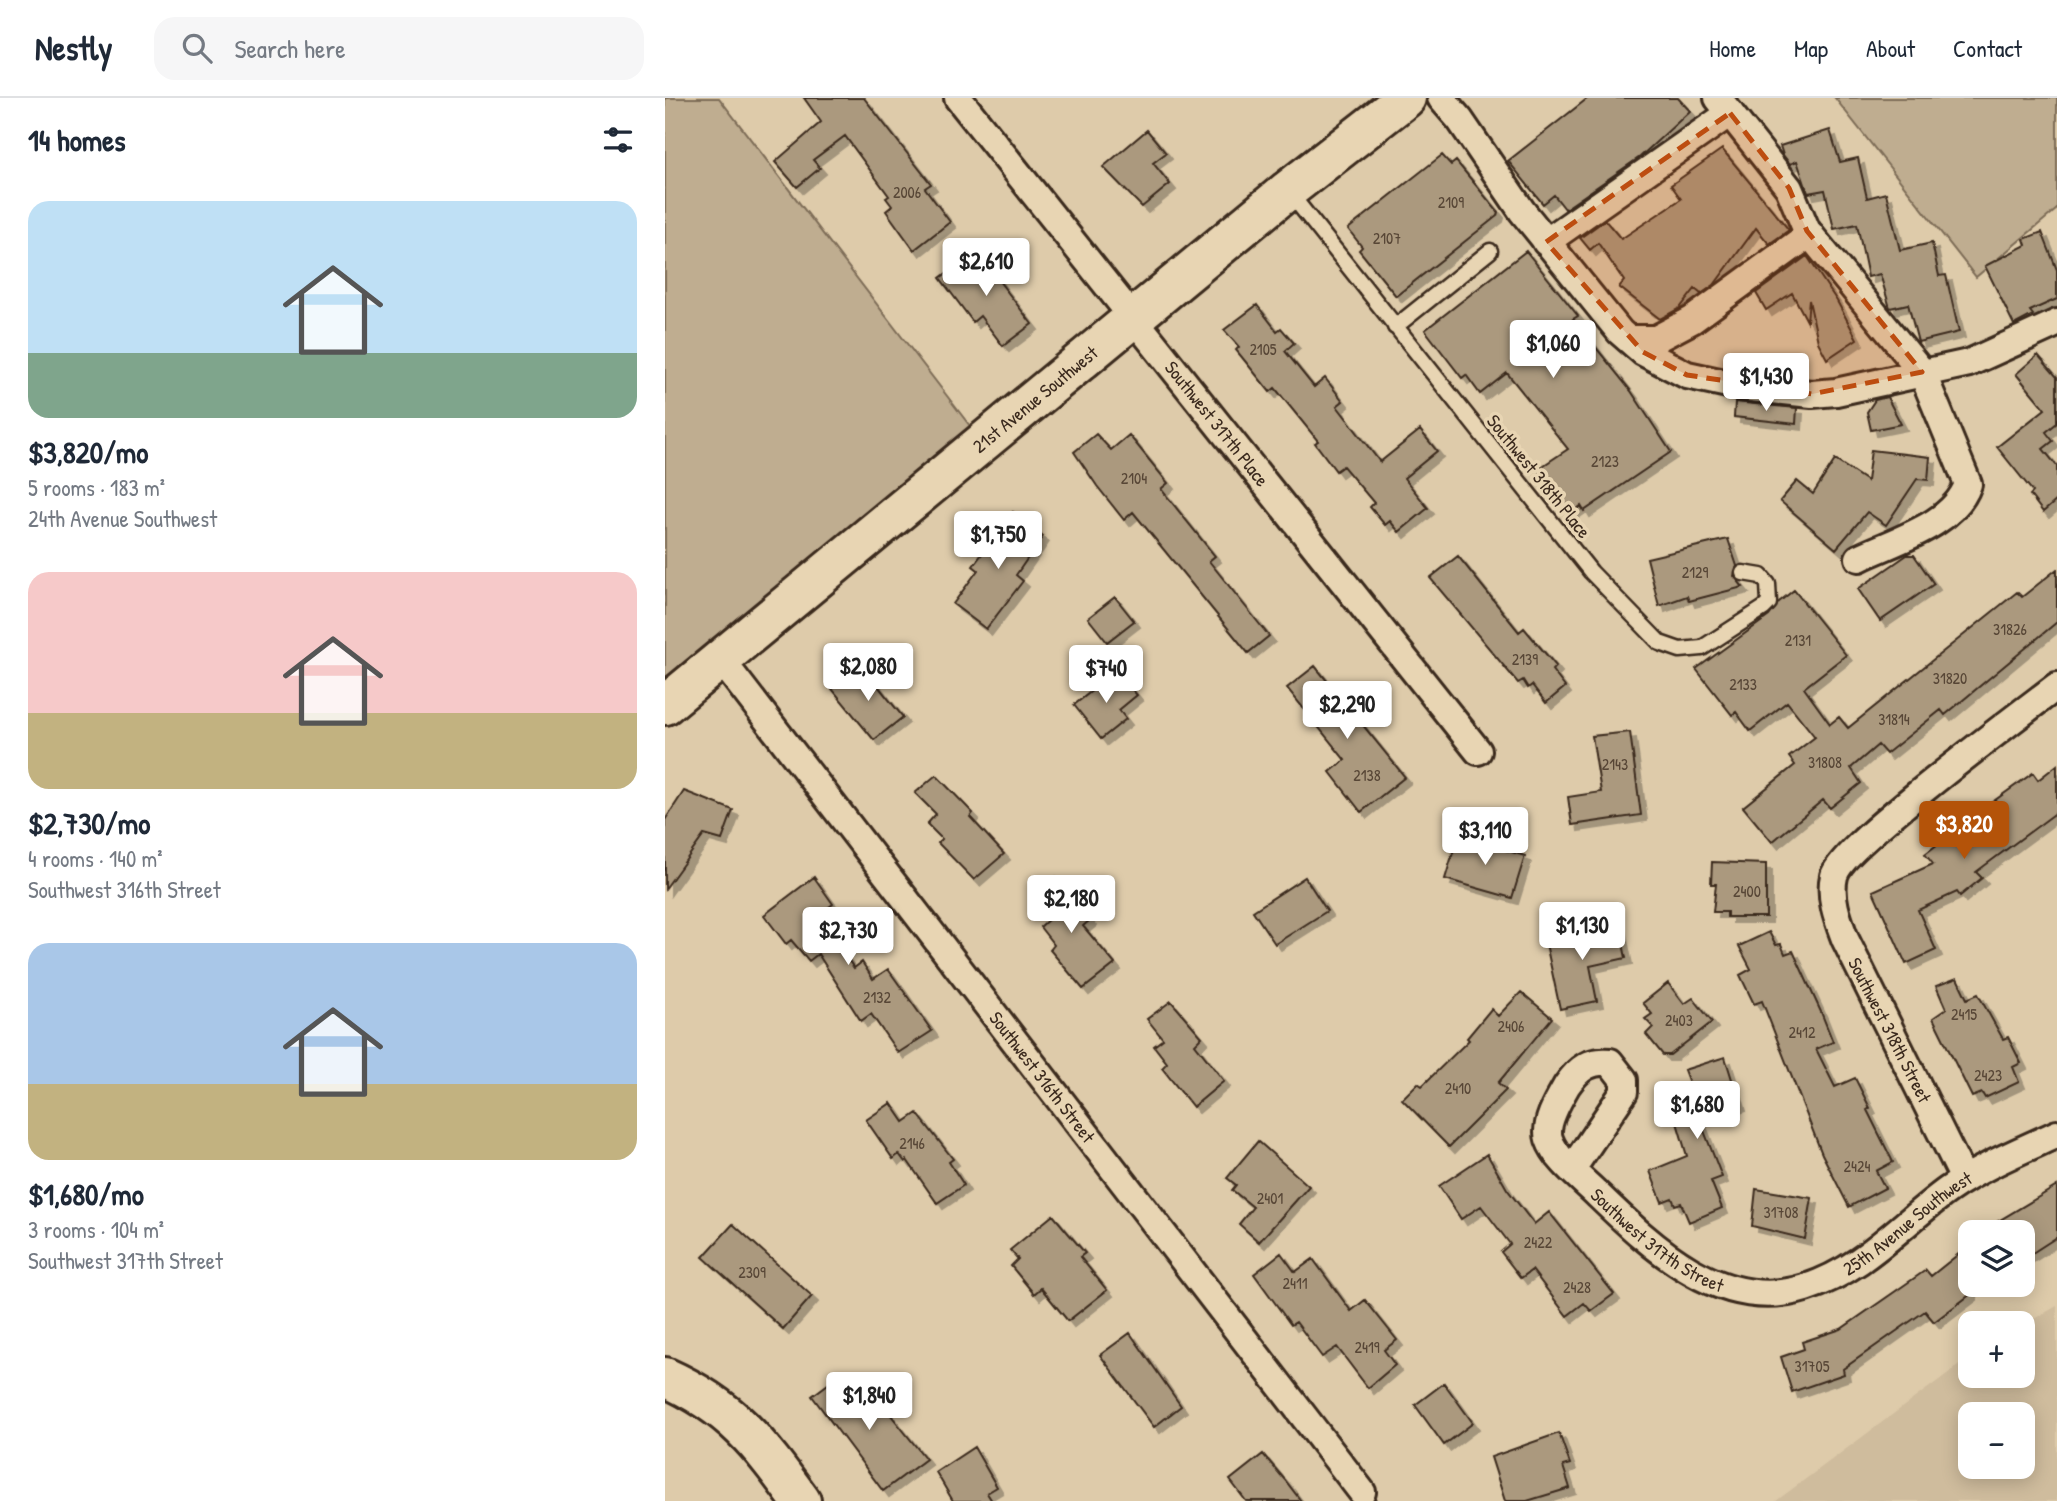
<!DOCTYPE html>
<html lang="en">
<head>
<meta charset="utf-8">
<style>
	body { margin:0; font-family:"Patrick Hand",sans-serif; background:#f6f6f7; color:#1f2937; height:100vh; display:flex; flex-direction:column; font-size:26px; white-space:nowrap }
	* { box-sizing:border-box; margin:0 }
	p { font-size:23px; color:#747a83 }
	.icon { flex:none; width:38px; height:38px; fill:none; stroke:currentColor; stroke-width:2; stroke-linecap:round; stroke-linejoin:round }
	.map { position:relative; flex:1; overflow:hidden }
	.side { display:flex; flex-direction:column; background:#fff; width:665px }
	.side>* { flex:none }
	.fabs { position:absolute; left:1293px; top:1122px; display:grid; gap:14px }
	.fabs a { display:grid; place-items:center; width:77px; height:77px; border-radius:14px; background:#fff; box-shadow:0 4px 18px #0003; font-size:35px }
	.price { position:absolute; translate:-50% -60px; padding:0 16px; border-radius:7px; background:#fff; color:#222; font-size:23px; line-height:46px; filter:drop-shadow(0 2px 4px #0008) }
	.price::after { content:''; position:absolute; left:50%; top:42px; width:21px; height:16px; margin-left:-10px; background:inherit; clip-path:polygon(0 0,100% 0,50% 100%) }
	.price.selected { background:#b45309; color:#fff }
	ul { padding:0; list-style:none }
	li { display:grid; align-content:center; gap:14px; height:371px; padding:0 28px }
	li span { display:grid; place-items:center; height:217px; border-radius:21px; color:#555 }
	li>.icon { margin-inline-start:auto }
	span .icon { width:126px; height:126px; fill:#fffc; stroke-width:1 }
	li b { font-size:30px }
	h2 { display:flex; justify-content:space-between; align-items:center; height:84px; padding:0 28px; font-size:30px }
	header { display:flex; align-items:center; gap:42px; box-sizing:border-box; height:98px; padding:0 35px; background:#fff; border-bottom:2px solid #e0e1e3 }
	header strong { font-size:33px }
	nav { display:flex; gap:38px; margin-inline-start:auto; font-size:24px }
	.search { width:490px; height:63px; background:#f6f6f7; display:flex; align-items:center; gap:18px; box-sizing:border-box; padding:0 24px; border-radius:21px; color:#747a83; font-size:26px }
	main { display:flex; flex:1; min-height:0 }
	.map>svg:first-child { display:block }
	.built { fill:#cfbc9d; fill-rule:evenodd }
	.green { fill:#bfad90; stroke:#7d6c57; stroke-width:2 }
	.building { fill:#ab997e; stroke:#3b2a1e; stroke-width:2; filter:url(#shadow) }
	.lines { fill:none; stroke-linecap:round; stroke-linejoin:round }
	.lane-casing { stroke:#3b2a1e; stroke-width:19 }
	.street-casing { stroke:#3b2a1e; stroke-width:32 }
	.secondary-casing { stroke:#3b2a1e; stroke-width:44 }
	.lane { stroke:#e8d5b3; stroke-width:14 }
	.street { stroke:#e8d5b3; stroke-width:26 }
	.secondary { stroke:#e8d5b3; stroke-width:38 }
	.marked { fill:#bd4d10; fill-opacity:0.2; stroke:#bd4d10; stroke-width:5; stroke-dasharray:14 9; stroke-linejoin:round }
	.labels { text-anchor:middle; stroke-width:7; stroke-linejoin:round; paint-order:stroke }
	.number-label { font-size:16px; fill:#574636 }
	.street-label { font-size:19px; fill:#3b2a1e; stroke:#e8d5b3 }
</style>
</head>
<body>
<header>
<strong>Nestly</strong>
<div class="search"><svg class="icon" aria-label="search" viewBox="0 0 24 24"><circle cx="10" cy="10" r="6"/><path d="M15 15l6 6"/></svg>Search here</div>
<nav><a>Home</a><a>Map</a><a>About</a><a>Contact</a></nav>
</header>
<main>
<section class="side">
<h2>14 homes<svg class="icon" aria-label="filters" viewBox="0 0 24 24"><path d="M4 7h16M4 17h16"/><circle cx="9" cy="7" r="2"/><circle cx="15" cy="17" r="2"/></svg></h2>
<ul>
<li><span style="background:linear-gradient(#bfe0f5 70%,#7fa58c 0)"><svg class="icon" aria-label="home" viewBox="0 0 24 24"><path d="M3 11l9-7 9 7M6 9v11h12V9"/></svg></span><div><b>$3,820/mo</b><p>5 rooms · 183 m²</p><p>24th Avenue Southwest</p></div></li>
<li><span style="background:linear-gradient(#f6c9c9 65%,#c2b280 0)"><svg class="icon" aria-label="home" viewBox="0 0 24 24"><path d="M3 11l9-7 9 7M6 9v11h12V9"/></svg></span><div><b>$2,730/mo</b><p>4 rooms · 140 m²</p><p>Southwest 316th Street</p></div></li>
<li><span style="background:linear-gradient(#a9c7e8 65%,#c2b280 0)"><svg class="icon" aria-label="home" viewBox="0 0 24 24"><path d="M3 11l9-7 9 7M6 9v11h12V9"/></svg></span><div><b>$1,680/mo</b><p>3 rooms · 104 m²</p><p>Southwest 317th Street</p></div></li>
</ul>
</section>
<div class="map">
<svg width="1392" height="1403" viewBox="0 0 1392 1403">
	<defs>
		<filter id="shadow"><feDropShadow dx="6" dy="6" stdDeviation="0" flood-color="#0004"/></filter>
	</defs>
	<rect width="100%" height="100%" fill="#decbaa"/>
	<filter id="ink" filterUnits="userSpaceOnUse"><feTurbulence type="fractalNoise" baseFrequency=".0143" numOctaves="2"/><feDisplacementMap in="SourceGraphic" scale="14" xChannelSelector="R" yChannelSelector="G"/><feConvolveMatrix kernelMatrix="1 2 1 2 8 2 1 2 1" color-interpolation-filters="sRGB"/></filter>
	<g filter="url(#ink)">
		<!-- built -->
		<path class="built" d="M1392 1208V1403H1111L1305 1259 1306 1278H1358V1227ZM1306 1316H1358V1368H1306Z"/>
		<!-- green -->
		<path class="green" d="M0 0H54L318 345 0 607Z
			M1170 0H1392V111L1311 179Z"/>
		<!-- building -->
		<path class="building" d="M139 0H199L266 86 260 90 285 124 249 152 221 113 227 108 221 100 224 98 180 38 148 62 155 70 132 89 110 64 156 24Z
			M923 0H1013L1025 13 975 59 900 111 889 97 878 106 843 63Z
			M482 32 501 55 488 65 505 86 477 109 438 69Z
			M1165 32 1175 64 1193 60 1202 100 1221 95 1235 152 1267 145 1274 178 1281 177 1294 234 1253 244 1243 206 1225 210 1215 176 1203 179 1192 126 1169 131 1160 92 1143 95 1132 63 1125 66 1118 57 1115 48Z
			M1057 51 1124 132 1104 146 1091 130 1049 187 1036 196 1030 191 1015 210 995 221 954 189 959 183 933 145 925 152 915 140 940 122 956 141 1016 101 1006 87Z
			M777 57 786 67 791 63 833 114 832 118 731 198 694 152 697 149 683 131Z
			M1377 134 1392 172V201L1365 213 1368 217 1349 227 1320 168 1361 147 1359 141Z
			M311 153 367 226 338 248 315 218 308 224 275 180Z
			M861 153 913 218 908 221 966 293 1006 354 919 413 916 408 903 417 873 371 903 351 842 275 815 296 801 277 797 280 760 232Z
			M1142 158 1172 203 1192 241 1162 261 1153 244 1144 202 1142 223 1127 195 1101 212 1091 195Z
			M592 207 612 233 616 230 629 245 620 253 649 289 660 280 678 303 672 308 715 364 755 332 772 353 739 380 763 410 734 434 725 423 720 427 705 409 709 405 678 368 671 373 650 345 653 343 610 290 605 294 571 252 574 249 559 232Z
			M1373 257 1392 279V325L1381 334 1388 343 1378 351 1392 368V402L1378 414 1365 397 1368 394 1332 349 1380 311 1351 276Z
			M1222 299 1236 326 1206 332 1202 314 1210 302Z
			M1070 304 1132 310 1131 326 1069 319Z
			M431 336 446 352 464 337 503 385 496 391 550 458 544 463 604 538 583 555 468 414 459 422 432 388 409 354Z
			M1206 352 1265 359 1263 382 1252 381 1221 427 1202 414 1171 451 1115 403 1132 383 1148 396 1170 362 1202 383Z
			M348 414 378 438 351 477 358 483 321 531 288 506 313 472 308 468Z
			M1063 441 1072 468 1069 478 1078 489 1024 503 1022 498 994 508 982 460Z
			M1242 457H1249L1269 486 1215 523 1193 491Z
			M793 458 854 534 859 530 891 568 887 572 900 589 881 605 867 587 863 590 858 582 853 585 765 480Z
			M1392 471V524L1280 617 1276 612 1221 656 1213 647 1186 670 1196 685 1165 710 1158 702 1107 744 1078 709 1130 667 1124 659 1150 639 1122 604 1085 633 1071 614 1067 617 1031 571 1104 518 1114 504 1129 492 1181 557 1139 590 1165 626 1174 619 1183 630 1352 494 1357 499Z
			M450 499 469 523 442 544 423 520Z
			M197 568 238 619 209 642 167 591Z
			M650 568 740 679 696 714 665 674 680 662 622 590Z
			M452 573 472 597 454 612 461 621 436 641 409 607Z
			M965 634 976 717 907 727 903 699 936 694 927 638Z
			M1392 667V714L1311 774 1317 780 1295 798 1292 794 1253 812 1271 852 1241 866 1208 793 1268 766 1260 756 1282 739 1289 747 1325 719 1319 710 1368 675 1373 682Z
			M271 677 308 715 305 719 339 756 309 782 273 745 277 741 262 726 271 716 250 695Z
			M19 693 68 712 57 742 39 737 0 791V722Z
			M793 738 860 758 847 800 780 781Z
			M1047 764 1101 766V819H1062V814H1048L1051 786H1046Z
			M149 779 168 806 152 818 189 870 197 864 208 881 223 871 267 933 233 955 206 916 196 923 153 856 144 863 126 842 121 846 99 817Z
			M391 779 425 822 418 828 450 866 418 891 385 852 389 847 375 829 384 821 367 800Z
			M640 779 662 813 610 846 588 813Z
			M954 826 961 860 925 868 932 903 895 911 880 841Z
			M1104 834 1111 847 1116 846 1120 856 1128 853 1156 914 1168 944 1151 951 1170 989 1190 980 1205 1010 1202 1012 1228 1064 1211 1073 1220 1090 1184 1109 1157 1056 1097 903 1089 906 1075 877 1086 871 1074 848Z
			M1292 880 1302 901 1313 896 1338 941 1343 939 1356 965 1348 969 1354 984 1320 1000 1317 995 1307 999 1268 920 1281 911 1271 888Z
			M1003 885 1019 906 1028 900 1047 924 1005 957H998L981 936 988 929 980 921 987 916 978 905Z
			M856 894 887 920 833 985 841 992 784 1049 737 1001 753 985 757 988 804 942 802 940 826 911 833 918Z
			M506 903 537 939 530 946 559 983 528 1009 497 970 502 965 489 948 498 941 482 921Z
			M1060 959 1075 1007 1034 1020 1057 1079 1046 1083 1057 1110 1024 1124 1016 1105 1010 1107 1007 1100 997 1104 985 1073 1022 1058 1005 1001 1027 993 1019 972Z
			M226 1005 239 1024 252 1015 288 1061 284 1064 299 1087 272 1105 242 1062 240 1064 234 1056 228 1061 201 1022Z
			M593 1043 644 1088 594 1144 574 1126 588 1109 567 1092 571 1087 562 1080Z
			M822 1056 842 1091 869 1126 884 1114 949 1196 926 1213 919 1205 902 1218 867 1172 856 1180 836 1154 845 1146 816 1108 796 1121 774 1088Z
			M1392 1088V1139L1358 1161V1134H1315Z
			M1091 1091 1147 1100 1140 1141 1087 1128Z
			M388 1117 420 1155 415 1159 442 1192 403 1223 376 1190 369 1196 346 1168 353 1161 345 1152Z
			M68 1126 147 1198 118 1231 38 1159Z
			M1306 1146V1196L1269 1224 1260 1213 1178 1271 1179 1276 1127 1294 1116 1259 1139 1251 1137 1244 1176 1231 1261 1172 1266 1178Z
			M616 1155 630 1174 648 1161 686 1213 700 1202 732 1242 719 1252 730 1267 703 1290 672 1249 657 1259 631 1224 626 1227 589 1176Z
			M465 1235 516 1308 489 1329 435 1257Z
			M179 1274 210 1311 217 1306 261 1361 218 1393 147 1298Z
			M779 1285 808 1325 779 1347 750 1307Z
			M894 1335 905 1366 898 1368 905 1390 862 1403H840L826 1359Z
			M309 1349 332 1389 322 1395 327 1403H288L271 1374Z
			M598 1356 620 1382 636 1403H581L565 1382Z"/>
		<g class="lines">
			<!-- lane casing -->
			<g class="lane-casing">
				<path id="lane" d="M624 94 926 474 995 545 1015 552 1037 550 1099 510 1104 505 1103 486 1096 478 1078 475
					M730 229 825 153"/>
			</g>
			<!-- street casing -->
			<g class="street-casing">
				<g id="street">
					<path id="s1" d="M293 0 813 653"/>
					<path d="M776 0 795 22 857 113 955 234 978 254 1022 277 1077 289 1147 296 1171 294 1304 265 1392 225"/>
					<path d="M1053 0 1124 90 1142 133 1257 274 1303 386C1289 427 1231 442 1194 460"/>
					<path d="M881 144 1065 15"/>
					<path d="M964 241H991L1027 222 1145 136"/>
					<path id="s2" d="M57 563 697 1394"/>
					<path id="s3" d="M907 1071 959 994V982L945 964C925 962 914 970 902 987 894 1001 879 1025 884 1041 891 1062 918 1082 933 1097 987 1149 1056 1216 1140 1190 1198 1172 1236 1126 1283 1092 1316 1069 1355 1053 1392 1036"/>
					<path d="M1299 1081 1180 841C1173 822 1164 799 1169 778 1176 749 1357 615 1392 588"/>
				</g>
			</g>
			<!-- secondary casing -->
			<g class="secondary-casing">
				<g id="secondary">
					<path id="s4" d="M0 607 623 92 741 0"/>
					<path d="M0 1279C67 1309 94 1345 136 1403"/>
				</g>
			</g>
			<!-- lane -->
			<use href="#lane" class="lane"/>
			<!-- street -->
			<use href="#street" class="street"/>
			<!-- secondary -->
			<use href="#secondary" class="secondary"/>
		</g>
	</g>
	<!-- marked area -->
	<path class="marked" d="M1065 15 1124 90 1142 133 1257 274 1147 296 1022 277 978 254 881 144Z"/>
	<g class="labels">
		<!-- number labels -->
		<g class="number-label">
			<text x="242" y="100">2006</text>
			<text x="786" y="110">2109</text>
			<text x="722" y="146">2107</text>
			<text x="598" y="257">2105</text>
			<text x="940" y="369">2123</text>
			<text x="469" y="386">2104</text>
			<text x="1030" y="480">2129</text>
			<text x="1345" y="537">31826</text>
			<text x="1133" y="548">2131</text>
			<text x="860" y="567">2139</text>
			<text x="1285" y="586">31820</text>
			<text x="1078" y="592">2133</text>
			<text x="1229" y="627">31814</text>
			<text x="1160" y="670">31808</text>
			<text x="950" y="672">2143</text>
			<text x="702" y="683">2138</text>
			<text x="1082" y="799">2400</text>
			<text x="212" y="905">2132</text>
			<text x="1299" y="922">2415</text>
			<text x="1014" y="928">2403</text>
			<text x="846" y="934">2406</text>
			<text x="1137" y="940">2412</text>
			<text x="1323" y="983">2423</text>
			<text x="793" y="996">2410</text>
			<text x="247" y="1051">2146</text>
			<text x="1192" y="1074">2424</text>
			<text x="605" y="1106">2401</text>
			<text x="1116" y="1120">31708</text>
			<text x="873" y="1150">2422</text>
			<text x="87" y="1180">2309</text>
			<text x="630" y="1191">2411</text>
			<text x="912" y="1195">2428</text>
			<text x="702" y="1255">2419</text>
			<text x="1147" y="1274">31705</text>
		</g>
		<!-- street labels -->
		<g class="street-label">
			<text dy="7" stroke="none"><textPath href="#s4" startOffset="480">21st Avenue Southwest</textPath></text>
			<text dy="7" stroke="none"><textPath href="#s1" startOffset="416">Southwest 317th Place</textPath></text>
			<text transform="translate(874 378) rotate(51)" y="7">Southwest 318th Place</text>
			<text transform="translate(1225 932) rotate(63)" y="7">Southwest 318th Street</text>
			<text dy="7" stroke="none"><textPath href="#s2" startOffset="525">Southwest 316th Street</textPath></text>
			<text dy="7" stroke="none"><textPath href="#s3" startOffset="674">25th Avenue Southwest</textPath></text>
			<text dy="7" stroke="none"><textPath href="#s3" startOffset="388">Southwest 317th Street</textPath></text>
		</g>
	</g>
</svg>
<div class="fabs">
<a><svg class="icon" aria-label="layers" viewBox="0 0 24 24"><path d="M12 4l9 5-9 5-9-5zM3 14l9 5 9-5"/></svg></a>
<a>+</a>
<a>−</a>
</div>
<b class="price" style="left:321px;top:200px">$2,610</b>
<b class="price" style="left:888px;top:282px">$1,060</b>
<b class="price" style="left:1101px;top:315px">$1,430</b>
<b class="price" style="left:333px;top:473px">$1,750</b>
<b class="price" style="left:203px;top:605px">$2,080</b>
<b class="price" style="left:441px;top:607px">$740</b>
<b class="price" style="left:682px;top:643px">$2,290</b>
<b class="price selected" style="left:1299px;top:763px">$3,820</b>
<b class="price" style="left:820px;top:769px">$3,110</b>
<b class="price" style="left:406px;top:837px">$2,180</b>
<b class="price" style="left:917px;top:864px">$1,130</b>
<b class="price" style="left:183px;top:869px">$2,730</b>
<b class="price" style="left:1032px;top:1043px">$1,680</b>
<b class="price" style="left:204px;top:1334px">$1,840</b>
</div>
</main>
</body>
</html>
